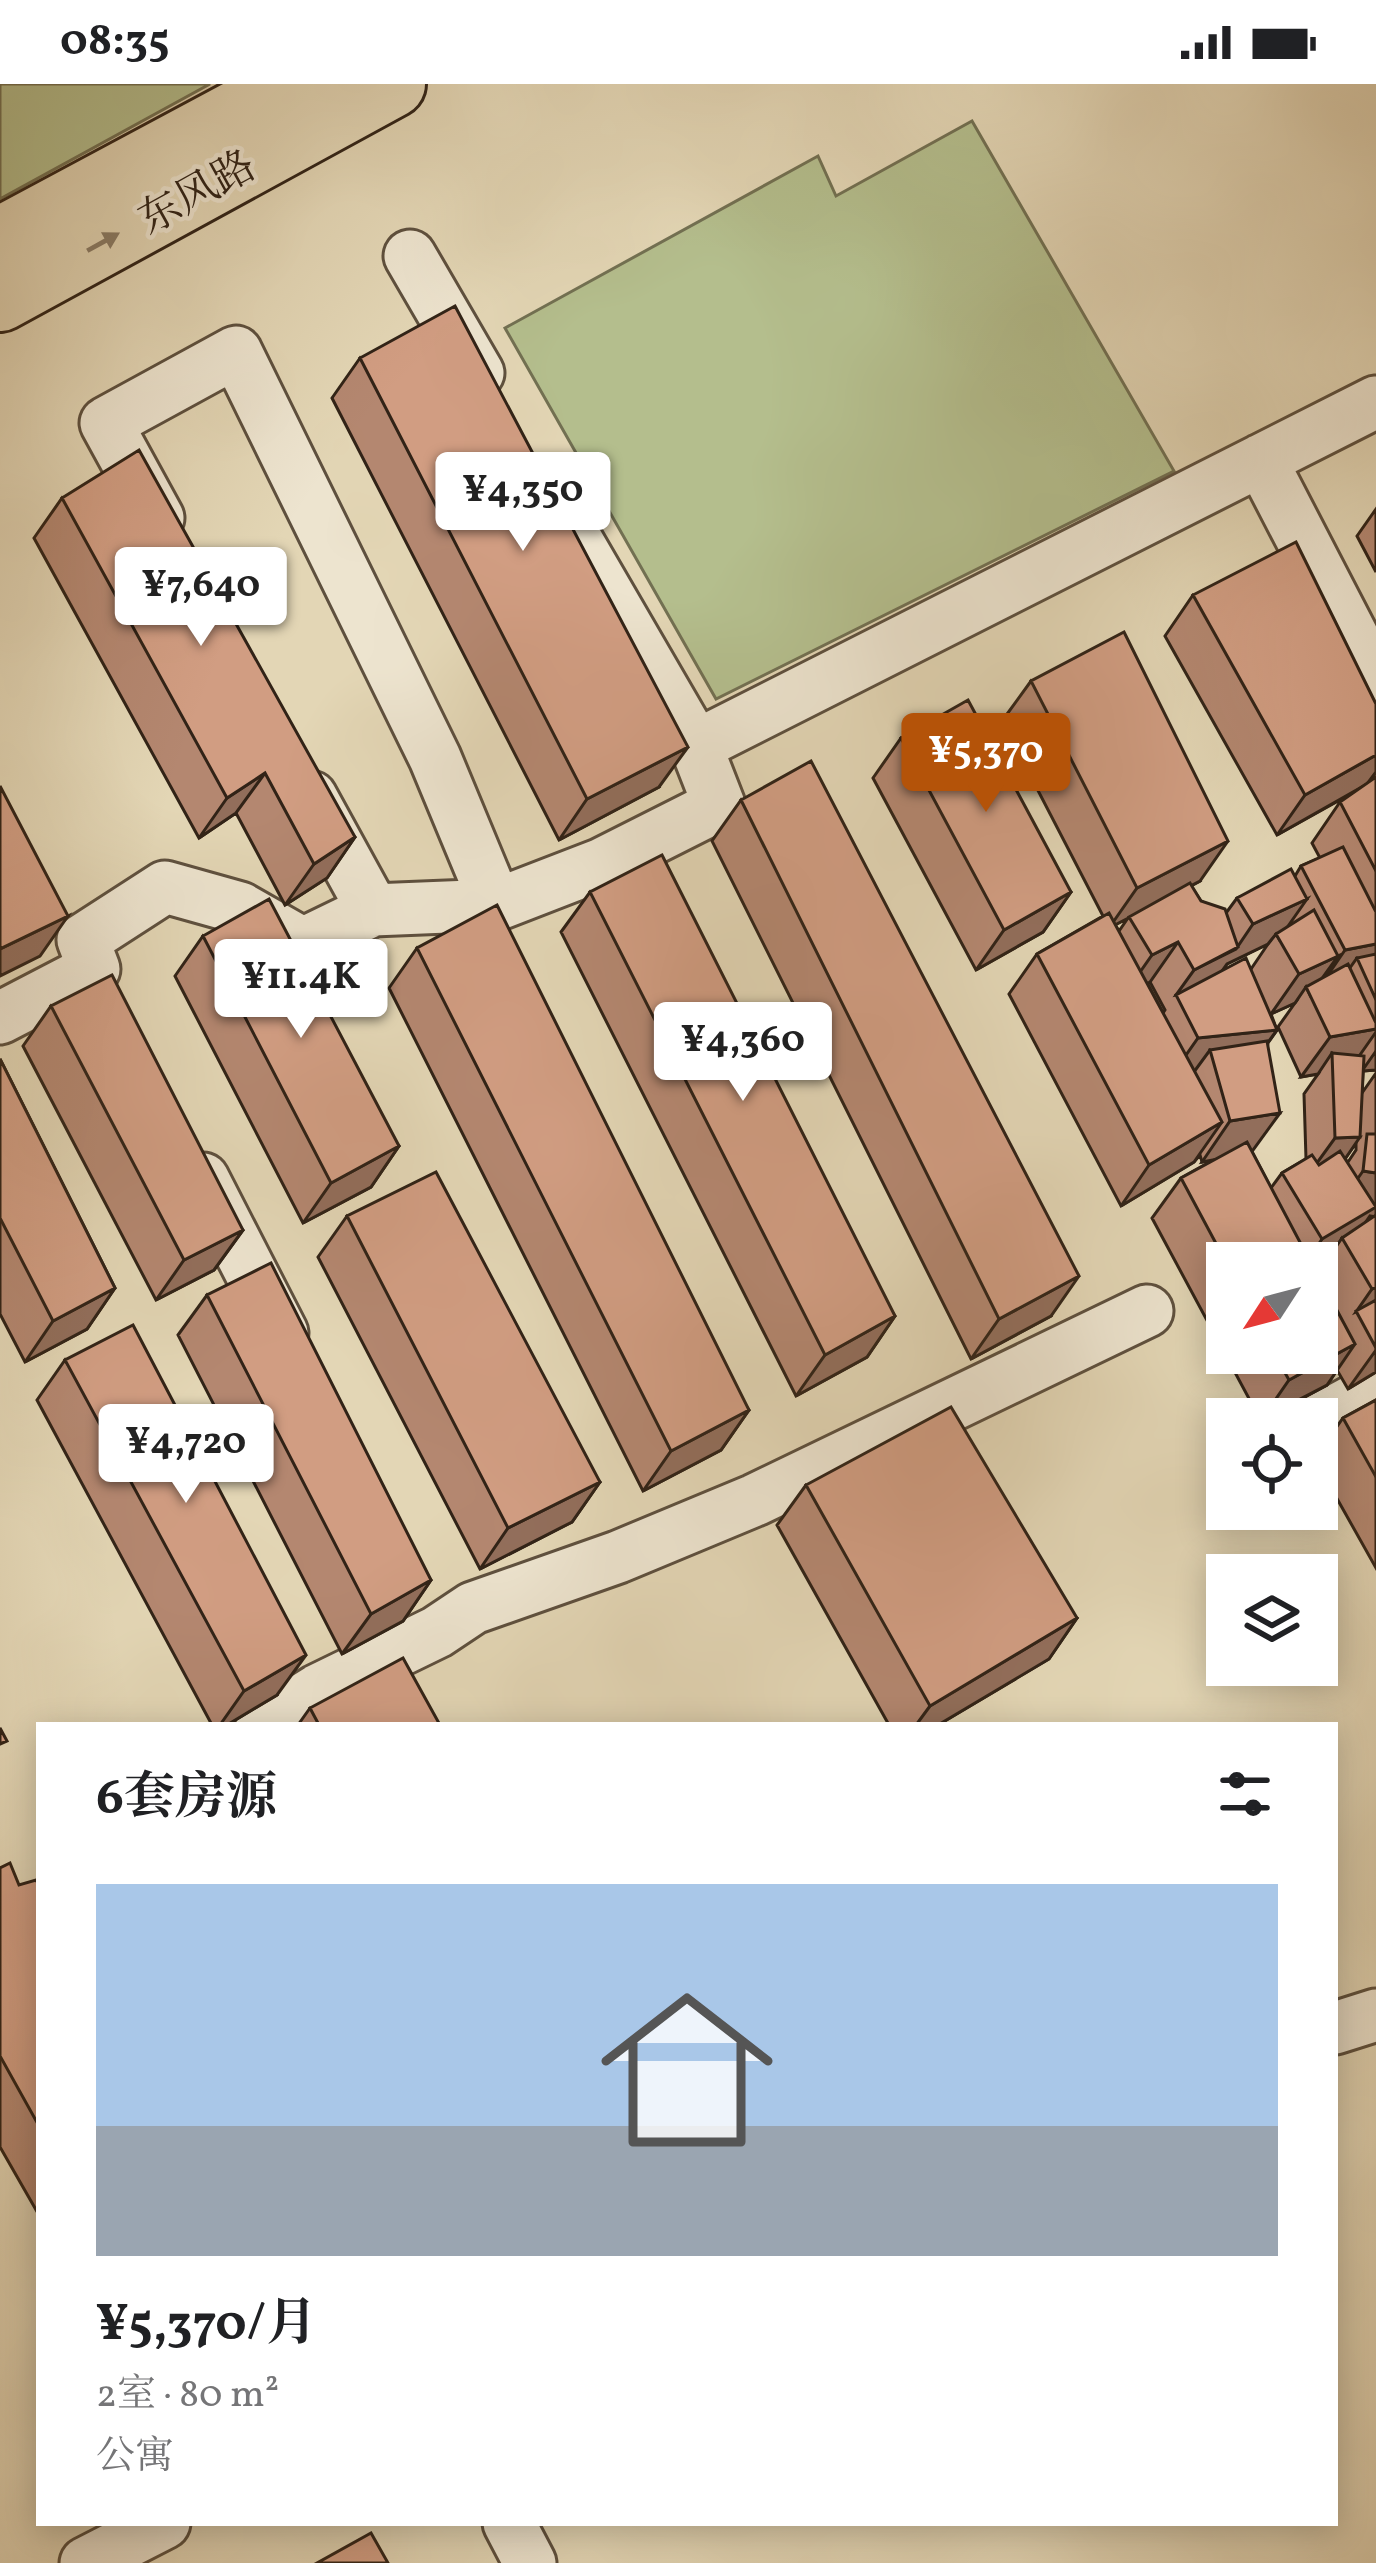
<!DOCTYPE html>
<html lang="zh">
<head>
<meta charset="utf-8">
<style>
	body { margin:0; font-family:Vollkorn,"Noto Serif SC",serif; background:#f6f6f6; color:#202124; height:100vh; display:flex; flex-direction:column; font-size:45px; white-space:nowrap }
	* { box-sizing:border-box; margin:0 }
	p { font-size:39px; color:#757577 }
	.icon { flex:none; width:66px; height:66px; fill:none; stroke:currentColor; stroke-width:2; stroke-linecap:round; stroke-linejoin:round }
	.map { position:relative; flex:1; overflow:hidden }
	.side { position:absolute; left:36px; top:1638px; width:1302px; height:804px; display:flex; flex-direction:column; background:#fff; border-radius:0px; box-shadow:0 6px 30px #0003 }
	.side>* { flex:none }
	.needle { width:78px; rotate:234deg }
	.buttons { position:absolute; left:1206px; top:1158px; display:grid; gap:24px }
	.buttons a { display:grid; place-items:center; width:132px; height:132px; border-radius:0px; background:#fff; box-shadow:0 6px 30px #0003; font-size:60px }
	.price { position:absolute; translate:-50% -102px; padding:0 27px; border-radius:12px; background:#fff; color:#222; font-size:39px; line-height:78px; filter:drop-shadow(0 3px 6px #0008) }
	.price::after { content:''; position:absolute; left:50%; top:72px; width:36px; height:27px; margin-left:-18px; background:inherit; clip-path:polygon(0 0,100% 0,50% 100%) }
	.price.on { background:#b45309; color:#fff }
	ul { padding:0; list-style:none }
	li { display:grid; align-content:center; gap:24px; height:636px; padding:0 60px }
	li+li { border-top:3px solid #e0e0e0 }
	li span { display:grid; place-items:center; height:372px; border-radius:0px; color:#555 }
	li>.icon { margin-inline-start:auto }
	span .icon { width:216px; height:216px; fill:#fffc; stroke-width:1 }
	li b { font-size:51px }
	h2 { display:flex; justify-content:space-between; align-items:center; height:144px; padding:0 60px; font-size:51px }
	.status { display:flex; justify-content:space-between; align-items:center; height:84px; padding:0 60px; background:#fff; direction:ltr }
	.status svg { height:33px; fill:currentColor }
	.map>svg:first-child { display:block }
	.green { fill:#b4be8d; stroke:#727052; stroke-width:3 }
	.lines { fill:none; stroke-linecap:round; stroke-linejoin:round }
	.minor-casing { stroke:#5e503e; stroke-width:57 }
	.major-casing { stroke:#312317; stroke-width:72 }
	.minor { stroke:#ede4cf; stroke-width:51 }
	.major { stroke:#e3d6b5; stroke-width:66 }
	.wall { fill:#b48770; stroke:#312317; stroke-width:3; fill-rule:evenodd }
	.shaded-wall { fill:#926e5b; stroke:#312317; stroke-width:3 }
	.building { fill:#d19d82; stroke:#312317; stroke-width:3 }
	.oneway { fill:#8a7c66 }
	.labels { text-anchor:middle; stroke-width:9; stroke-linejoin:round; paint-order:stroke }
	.street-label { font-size:42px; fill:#312317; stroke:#ede4cf }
</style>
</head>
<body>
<div class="status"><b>08:35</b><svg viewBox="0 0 49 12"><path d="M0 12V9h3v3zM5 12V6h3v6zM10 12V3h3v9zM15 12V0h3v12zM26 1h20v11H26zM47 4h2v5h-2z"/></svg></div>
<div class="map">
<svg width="1376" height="2479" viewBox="0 0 1376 2479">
	<rect width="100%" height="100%" fill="#e3d6b5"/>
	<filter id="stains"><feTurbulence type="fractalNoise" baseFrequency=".00167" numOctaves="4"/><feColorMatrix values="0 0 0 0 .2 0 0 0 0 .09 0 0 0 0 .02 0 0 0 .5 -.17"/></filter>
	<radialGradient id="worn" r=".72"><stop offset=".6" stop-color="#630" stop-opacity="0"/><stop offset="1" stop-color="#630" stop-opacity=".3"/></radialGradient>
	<!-- green -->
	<path class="green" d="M0 0H210L0 115Z
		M972 37 1174 387 716 615 505 244 818 72 836 112Z"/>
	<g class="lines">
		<!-- minor casing -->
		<g class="minor-casing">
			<path id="minor" d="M410 172 478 289
				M1261 376 1376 598
				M158 434 106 339 236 268 435 674 496 821 602 780 719 721 696 662 1376 318
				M570 445 696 662
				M373 826 496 821
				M0 934 94 885 83 856 165 803 240 824 303 860 373 826 311 713
				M203 1095 282 1249
				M1317 1337 1376 1305
				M262 1641 318 1606 437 1548 473 1524 618 1473 755 1416 1147 1227
				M1335 1944 1376 1931
				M509 2439 530 2479
				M86 2479 164 2439"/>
		</g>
		<!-- major casing -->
		<g class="major-casing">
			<path id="major" d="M0 157 293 0
				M0 214 392 0"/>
		</g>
		<!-- minor -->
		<use href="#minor" class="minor"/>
		<!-- major -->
		<use href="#major" class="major"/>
	</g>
	<!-- wall -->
	<path class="wall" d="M360 274 659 703 559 756 332 314Z
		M62 414 355 753 327 794 285 821 236 729 199 754 34 454Z
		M1376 425V488L1357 452Z
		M1193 511 1376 620V688L1369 698 1376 693V986L1363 987 1362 1009 1376 989V1288L1348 1305 1337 1286 1327 1301 1264 1335H1260L1152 1134 1181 1094 1215 1075 1202 1078 1200 1071 1194 1078 1121 1122 1009 910 1037 870 1103 832 1002 637 1031 597 1200 797 1191 802 1201 817 1226 829 1237 814 1295 792 1301 782 1320 774 1312 759 1340 718 1358 706 1277 751 1165 552ZM1128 834 1119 847 1115 841ZM1268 860 1251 885 1223 886 1227 880ZM1150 898 1165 926 1163 929 1147 899ZM1295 919 1278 943 1301 993 1318 990 1304 1010 1306 1075 1282 1089 1271 1104 1252 1068 1268 959 1277 946 1271 930ZM1356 1059V1066L1348 1078 1345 1075ZM1327 1176 1317 1189V1269H1227V1179H1317V1182Z
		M901 654 1071 808 1043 848 976 886 873 694Z
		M741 716 1051 1232 971 1275 712 757Z
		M590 808 895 1232 867 1273 796 1312 561 848Z
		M203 852 399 1062 371 1103 303 1139 175 892Z
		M417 864 749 1326 721 1366 643 1407 389 904Z
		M51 922 243 1146 214 1186 156 1216 23 962Z
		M0 975 115 1204 87 1245 25 1278 0 1230Z
		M347 1132 600 1398 572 1438 480 1485 318 1173Z
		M207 1211 431 1496 403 1537 342 1570 178 1251Z
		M65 1276 277 1611 227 1641H212L37 1316Z
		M1376 1316V1484L1317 1379V1371L1343 1334Z
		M806 1401 1077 1534 1049 1575 938 1641H889L777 1441Z
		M310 1624 440 1641H298Z
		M0 1784 19 1801H39V2131L0 2063Z"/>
	<!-- shaded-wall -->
	<path class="shaded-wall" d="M688 663 659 703 559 756 587 715Z
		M1376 671V688L1367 700 1277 751 1305 711Z
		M265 689 236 729 199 754 227 714Z
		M355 753 327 794 285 821 314 780Z
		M1228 757 1200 797 1109 844 1137 804Z
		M1071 808 1043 848 976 886 1004 846Z
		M1307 815 1279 855 1276 850 1268 860 1227 880 1210 904 1176 911 1194 886 1236 865 1253 840Z
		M68 832 40 872 0 892V865Z
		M1178 858 1150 898 1124 911 1152 871Z
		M1376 860V878L1357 874 1337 902 1317 907 1345 866Z
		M1338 872 1310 911 1306 903 1295 919 1271 930 1299 890Z
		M1376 945V948L1350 985 1332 969 1318 990 1301 993 1330 953Z
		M1277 946 1248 986 1210 966 1191 992 1170 994 1198 954Z
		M1376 967V986L1362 987Z
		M1280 1029 1251 1069 1202 1078 1230 1037Z
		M1222 1038 1194 1078 1121 1122 1149 1081Z
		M1360 1053 1332 1094H1306L1335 1054Z
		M399 1062 371 1103 303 1139 331 1099Z
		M1363 1087 1376 1089V1133L1370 1132 1349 1162 1342 1154 1327 1176 1317 1182V1179H1306L1322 1155 1335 1127Z
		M243 1146 214 1186 156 1216 184 1176Z
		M1079 1192 1051 1232 971 1275 999 1235Z
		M1376 1203V1220L1356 1228 1372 1205Z
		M115 1204 87 1245 25 1278 53 1237Z
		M895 1232 867 1273 796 1312 825 1271Z
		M1355 1260 1327 1301 1262 1335 1289 1296Z
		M1376 1266V1288L1348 1305Z
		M749 1326 721 1366 643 1407 671 1367Z
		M600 1398 572 1438 480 1485 508 1444Z
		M431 1496 403 1537 342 1570 371 1530Z
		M1077 1534 1049 1575 938 1641H916L930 1622Z
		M306 1571 277 1611 227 1641H220L244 1607Z"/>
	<!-- building -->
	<path class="building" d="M455 222 688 663 587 715 360 274Z
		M139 366 355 753 314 780 265 689 227 714 62 414Z
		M1296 458 1376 620V671L1305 711 1193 511Z
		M1124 548 1228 757 1137 804 1031 597Z
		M968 616 1071 808 1004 846 901 654Z
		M811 677 1079 1192 999 1235 741 716Z
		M1376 693V787L1340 718Z
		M0 702 68 832 0 865Z
		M1343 763 1376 828V860L1345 866 1301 782Z
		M662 771 895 1232 825 1271 590 808Z
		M1291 785 1307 815 1253 840 1237 814Z
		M1190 799 1201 817 1225 825 1238 863 1194 886 1178 858 1152 871 1129 833Z
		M269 815 399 1062 331 1099 203 852Z
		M497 821 749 1326 671 1367 417 864Z
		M1314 826 1338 872 1299 890 1276 850Z
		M1109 829 1222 1038 1149 1081 1037 870Z
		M1376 870V916L1357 874Z
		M1246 874 1277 946 1198 954 1176 911Z
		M1348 880 1376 939V945L1330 953 1306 903Z
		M112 891 243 1146 184 1176 51 922Z
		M1267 957 1280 1029 1230 1037 1210 966Z
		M1332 969 1364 972 1360 1053 1335 1054Z
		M0 975 115 1204 53 1237 0 1134Z
		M1367 1050H1376V1089L1363 1087Z
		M1247 1058 1311 1179 1227 1180 1181 1094Z
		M1340 1067 1376 1123 1322 1155 1282 1089 1312 1071 1319 1081Z
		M436 1088 600 1398 508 1444 347 1132Z
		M1376 1131V1203L1372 1205 1342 1154Z
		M271 1179 431 1496 371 1530 207 1211Z
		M1317 1189 1355 1260 1289 1296 1274 1269H1317Z
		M1376 1216V1264L1356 1227Z
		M133 1241 306 1571 244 1607 65 1276Z
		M1376 1316V1393L1343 1334Z
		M951 1323 1077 1534 930 1622 806 1401Z
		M403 1574 440 1641H319L310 1624Z
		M0 1644 7 1657 0 1660Z
		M10 1779 19 1801 36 1796 39 1801V2042L0 1972V1784Z
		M371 2449 388 2479H317Z"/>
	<!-- one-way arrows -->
	<defs><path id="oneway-solid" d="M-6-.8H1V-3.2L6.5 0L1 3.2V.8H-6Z" transform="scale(3)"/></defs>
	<use class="oneway" href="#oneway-solid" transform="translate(103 158) rotate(-29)"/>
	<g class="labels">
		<!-- street labels -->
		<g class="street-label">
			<text transform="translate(196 107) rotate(-29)" y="15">东风路</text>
		</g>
	</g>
	<rect width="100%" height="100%" filter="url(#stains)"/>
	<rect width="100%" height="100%" fill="url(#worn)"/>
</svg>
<div class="buttons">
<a><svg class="needle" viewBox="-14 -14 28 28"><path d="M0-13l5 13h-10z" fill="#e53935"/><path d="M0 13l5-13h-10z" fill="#757577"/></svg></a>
<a><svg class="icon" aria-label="locate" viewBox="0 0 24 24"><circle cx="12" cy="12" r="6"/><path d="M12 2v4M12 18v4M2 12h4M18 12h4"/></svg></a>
<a><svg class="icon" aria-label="layers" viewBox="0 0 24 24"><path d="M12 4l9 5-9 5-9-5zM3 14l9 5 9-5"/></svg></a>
</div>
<b class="price" style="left:523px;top:470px">¥4,350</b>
<b class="price" style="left:201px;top:565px">¥7,640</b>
<b class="price on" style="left:986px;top:731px">¥5,370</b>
<b class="price" style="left:301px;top:957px">¥11.4K</b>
<b class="price" style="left:743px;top:1020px">¥4,360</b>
<b class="price" style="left:186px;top:1422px">¥4,720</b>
<section class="side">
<h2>6套房源<svg class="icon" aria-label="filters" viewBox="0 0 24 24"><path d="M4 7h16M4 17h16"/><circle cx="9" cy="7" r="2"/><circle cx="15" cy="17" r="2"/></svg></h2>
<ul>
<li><span style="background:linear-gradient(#a9c7e8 65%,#9aa5b1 0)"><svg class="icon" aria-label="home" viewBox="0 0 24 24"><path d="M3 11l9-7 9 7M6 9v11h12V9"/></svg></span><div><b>¥5,370/月</b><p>2室 · 80 m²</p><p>公寓</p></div></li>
</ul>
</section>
</div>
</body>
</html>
